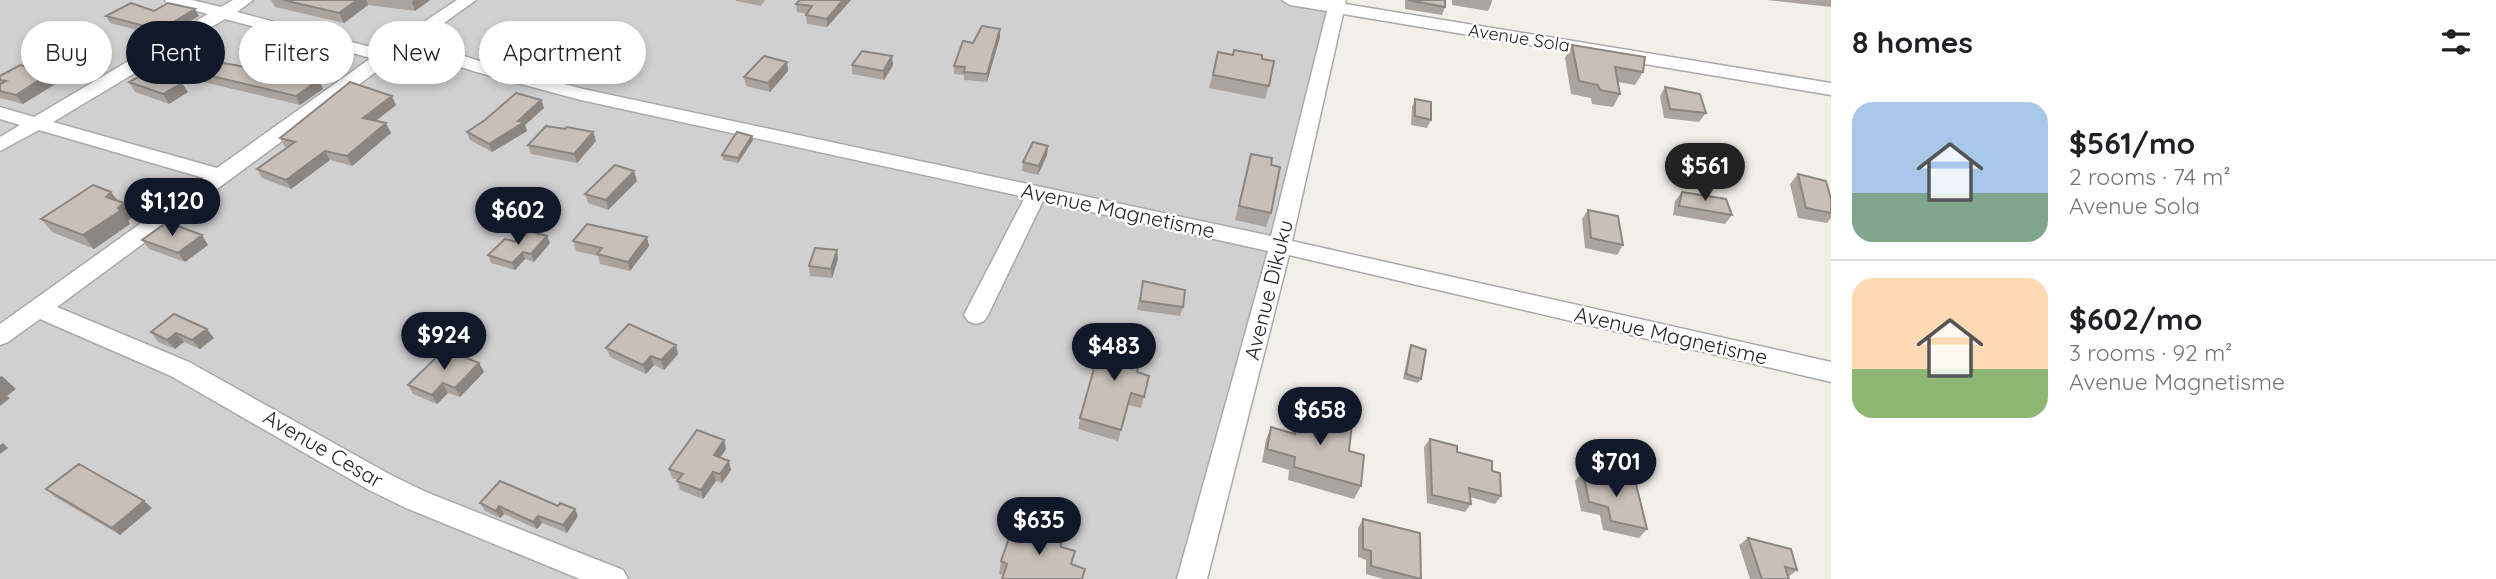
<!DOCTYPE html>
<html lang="en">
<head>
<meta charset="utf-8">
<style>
	body { margin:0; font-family:Quicksand,sans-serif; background:#f6f6f6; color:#202124; height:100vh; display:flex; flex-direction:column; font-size:26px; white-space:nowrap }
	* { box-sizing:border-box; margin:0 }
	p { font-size:23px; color:#757577 }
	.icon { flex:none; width:38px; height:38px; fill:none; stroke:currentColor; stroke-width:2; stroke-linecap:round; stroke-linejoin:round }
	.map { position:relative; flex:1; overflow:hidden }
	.side { display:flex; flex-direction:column; background:#fff; width:665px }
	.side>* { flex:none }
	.banner { position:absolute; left:21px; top:21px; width:665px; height:63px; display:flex; gap:14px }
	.price { position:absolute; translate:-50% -60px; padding:0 16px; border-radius:24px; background:#111827; color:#fff; font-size:23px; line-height:46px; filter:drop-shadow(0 2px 4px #0008) }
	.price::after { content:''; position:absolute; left:50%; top:42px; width:21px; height:16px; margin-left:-10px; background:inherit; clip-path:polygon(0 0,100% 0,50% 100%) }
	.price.selected { background:#222; color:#fff }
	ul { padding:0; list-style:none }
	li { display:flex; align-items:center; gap:21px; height:175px; padding:0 21px }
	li+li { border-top:2px solid #e0e0e0 }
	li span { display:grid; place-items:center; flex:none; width:196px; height:140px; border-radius:21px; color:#555 }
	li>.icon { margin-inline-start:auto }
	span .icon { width:84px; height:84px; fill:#fffc; stroke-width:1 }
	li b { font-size:30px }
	h2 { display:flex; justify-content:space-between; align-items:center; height:84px; padding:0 21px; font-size:30px }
	.pill { padding:0 24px; border-radius:32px; background:#fff; box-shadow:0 4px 10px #0003; font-size:24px; line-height:63px }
	.pill.selected { background:#111827; color:#fff }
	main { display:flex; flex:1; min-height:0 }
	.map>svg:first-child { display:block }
	.religious { fill:#d0d0d0 }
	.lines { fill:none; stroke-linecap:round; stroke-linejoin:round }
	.minor-casing { stroke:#a9a9a9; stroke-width:3 }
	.minor { fill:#fff; fill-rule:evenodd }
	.wall { fill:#aba49e }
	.shaded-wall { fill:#8b8681 }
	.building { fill:#c7bfb8; stroke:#8b8681; stroke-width:2 }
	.labels { text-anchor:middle; stroke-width:5; stroke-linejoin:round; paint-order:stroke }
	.far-street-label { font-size:18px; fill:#222; stroke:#fff }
	.street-label { font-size:21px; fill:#222; stroke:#fff }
</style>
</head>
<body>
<main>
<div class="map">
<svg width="1831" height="579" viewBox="0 0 1831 579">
	<rect width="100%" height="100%" fill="#f2efe9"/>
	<!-- religious -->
	<path class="religious" d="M0 0H1338L1188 579H0Z"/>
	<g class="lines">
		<!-- minor casing -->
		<g class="minor-casing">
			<path id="minor" d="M165 0H192L221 7 233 0H253L237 12 382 50 457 0H476L419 41 485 63 583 89 1271 236 1327 11 1290 5 1282 0H1346L1345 4 1831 83V95L1343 14 1292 241 1831 362V382L1289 255 1207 579H1177L1268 251 1043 201 988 315 984 321 976 324 968 321 964 315 1025 197 581 100 473 71 407 49 57 307 189 362 389 474 426 492 623 570 628 579H580L406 508 369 490 171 376 40 319 8 342 0 345V324L204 178 39 130 0 151V137L20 125 0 119V107L34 117 208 14 167 3ZM225 19 371 58 217 168 53 122Z"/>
		</g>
		<!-- minor -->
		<use href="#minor" class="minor"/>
	</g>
	<!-- wall -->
	<path class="wall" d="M271 0H430L415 11 368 5 344 23 275 7Z
		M736 0H765L761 6 736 1Z
		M851 0 827 27 807 24 806 15 807 14 797 12 796 4Z
		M1405 0H1445V7L1442 15 1405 9Z
		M1452 0H1492V2L1488 11 1452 5Z
		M1767 0H1831V7Z
		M154 11 199 16 164 37 110 23 106 16Z
		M1000 29V37L987 82 964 80V75L954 74V66L973 43Z
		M1572 45 1643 72 1635 85 1618 82 1620 94 1613 107 1592 104 1591 98 1571 94 1565 58Z
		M1218 52 1262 59 1269 86 1265 99 1209 88Z
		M787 62 788 71 770 92 746 86 744 77Z
		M852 65H893L884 80 852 74Z
		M190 71 319 80 323 89 300 105 195 80Z
		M50 73 57 83 23 104 0 98V76Z
		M129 82 188 92 169 104 135 92Z
		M1665 87 1706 113 1699 122 1664 118 1660 96Z
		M1415 99 1431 120 1427 128 1411 125 1412 107Z
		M541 100 544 108 525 125 527 131 492 152 470 140 467 132Z
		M396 105 376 121 391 133 352 166 330 160 291 189 262 178 257 169 287 147H285L280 138Z
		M593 132 596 141 577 163 531 154 528 145Z
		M753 140 738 163 723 160 722 155Z
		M1048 146 1047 155 1038 175 1022 171 1023 162Z
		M1251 154 1271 165V213L1266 227 1235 220Z
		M1798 174 1831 199V218L1827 223 1798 218 1790 184Z
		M637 181 608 210 588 203 585 194Z
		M111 192 118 201 124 203 134 216 128 221 130 224 94 249 52 232 41 219Z
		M1682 192 1732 215 1725 224 1673 215 1675 201Z
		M1588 210 1623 245 1617 255 1585 248 1582 219Z
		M547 236 550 243 534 262 525 259 515 270 491 263 488 255 518 242Z
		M647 237 649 246 630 271 600 264 598 256 576 251 573 241Z
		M142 240 208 245 185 262 149 249Z
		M837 250 838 259 832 278 810 276 809 266Z
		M1143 281 1183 307 1180 316 1137 310Z
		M174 314 214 338 200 349 184 342 175 349 158 342 151 332Z
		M676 345 678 354 664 370 654 365 646 374 610 357 606 348Z
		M1411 345 1421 379 1418 383 1403 379 1409 350Z
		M479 363 484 372 460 397 448 393 437 404 413 394 408 385Z
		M1137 372 1149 376 1141 408 1128 405 1118 441 1078 429 1080 418Z
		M1300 408 1349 451 1361 486 1354 499 1288 480 1289 470 1262 462 1266 440 1271 427 1292 433 1294 422Z
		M1430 439 1492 471 1501 496 1495 504 1470 497 1471 504 1465 512 1427 503 1424 447Z
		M724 440 726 449 720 458 731 470 722 483 716 481 703 499 680 490 677 481 678 480 672 478 669 469Z
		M1583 472 1647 529 1639 538 1603 530 1600 515 1581 511 1575 481Z
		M46 489 152 508 120 535 55 497Z
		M480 503 578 516 567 533 542 523 537 529 504 514 500 518 485 511Z
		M1363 519 1421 579H1384L1366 574V560L1358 557V528Z
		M1748 538 1797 570 1788 577 1789 579H1750L1739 545Z
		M1017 540 1061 547 1072 564 1085 569 1083 579H1002L1003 575 999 574 1001 561Z"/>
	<!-- shaded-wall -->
	<path class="shaded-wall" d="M357 0H366L368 5 344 23 339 13Z
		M414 0H430L415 11 412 2Z
		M843 0H851L827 27V19Z
		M195 9 199 16 164 37 160 30Z
		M1000 29V37L987 82V74Z
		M892 56 893 65 884 80 883 71Z
		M787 62 788 71 770 92 768 83Z
		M50 73 57 83 23 104 16 95Z
		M319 80 323 89 300 105 296 96Z
		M182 83 188 92 169 104 163 94Z
		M392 96 396 105 368 127 363 118Z
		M541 100 544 108 525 125 527 131 492 152 489 144 518 121Z
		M386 123 391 133 352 166 347 156Z
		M593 132 596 141 577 163 574 154Z
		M752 136 753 140 738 163V158Z
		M1048 146 1047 155 1038 175 1039 166Z
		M325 151 330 160 291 189 286 180Z
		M634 171 637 181 608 210 606 200Z
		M111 192 121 205 124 203 134 216 128 221 130 224 94 249 83 235 106 197Z
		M202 235 208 245 185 262 178 253Z
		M547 236 550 243 534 262 531 254Z
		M647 237 649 246 630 271 628 262Z
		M837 250 838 259 832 278 831 269Z
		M523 252 525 259 515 270 512 263Z
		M207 329 214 338 200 349 192 340Z
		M176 333 184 342 175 349 167 340Z
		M676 345 678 354 664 370 661 360Z
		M651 356 654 365 646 374 643 365Z
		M479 363 484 372 460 397 455 388Z
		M2 376 16 389 7 396 10 398 0 406V377Z
		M443 383 448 393 437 404 432 395Z
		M724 440 726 449 716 464 714 455Z
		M3 443 8 448 0 454V445Z
		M729 461 731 470 722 483 720 474Z
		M713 472 716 481 703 499 701 490Z
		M144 501 152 508 120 535 112 528Z
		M499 506 504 514 500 518 496 511Z
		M575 509 578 516 567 533 563 525Z
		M538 516 542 523 537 529 533 522Z"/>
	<!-- building -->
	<path class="building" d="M283 0H357L339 13Z
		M800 0H843L827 19 806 15 812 6 796 4Z
		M1408 0H1445V7Z
		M131 3 154 11 168 3 195 9 160 30 106 16Z
		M982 26 1000 29 987 74 964 72 965 67 954 66 963 41 973 43Z
		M1572 45 1645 57 1643 72 1615 67 1620 94 1600 90 1598 85 1579 81Z
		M1234 50 1262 55V59L1274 61 1269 86 1213 75 1218 52 1233 55Z
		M862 51 892 56 883 71 852 65Z
		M764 56 787 62 768 83 744 77Z
		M206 60 257 69 261 67 319 80 296 96 190 71Z
		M20 65 50 73 16 95 0 91V84L6 81 0 80V76Z
		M148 72 182 83 163 94 129 82Z
		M350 82 392 96 363 118 386 123 347 156 325 151 286 180 257 169 295 142 280 138Z
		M1665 87 1700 94 1706 113 1670 109Z
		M516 93 541 100 518 121 524 122 489 144 467 132 485 120Z
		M1415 99 1431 102V120L1415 116Z
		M546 126 565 129 567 127 593 132 574 154 528 145Z
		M737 132 752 136 738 158 722 155Z
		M1033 142 1048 146 1039 166 1023 162Z
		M1251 154 1272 158 1271 165 1280 167 1271 213 1239 206Z
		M615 165 634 171 606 200 585 194Z
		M1798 174 1826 181 1831 199V213L1806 208Z
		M93 185 111 192 106 197 124 203 118 208 120 211 83 235 41 219Z
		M1682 192 1726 199 1732 215 1679 206Z
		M1588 210 1618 216 1623 245 1591 238Z
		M167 222 202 235 178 253 142 240Z
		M587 224 647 237 628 262 597 254 602 248 573 241Z
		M529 231 547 236 531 254 523 252 512 263 488 255 505 239 518 242Z
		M815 248 837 250 831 269 809 266Z
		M1143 281 1185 290 1183 307 1140 301Z
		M174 314 207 329 192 340 176 333 167 340 151 332Z
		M629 324 676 345 661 360 651 356 643 365 606 348Z
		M1103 337 1143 347 1137 372 1149 376 1144 397 1131 393 1121 430 1080 418Z
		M1411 345 1426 350 1421 379 1406 374Z
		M445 349 479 363 455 388 443 383 432 395 408 385Z
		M1300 408 1352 423 1349 451 1364 455 1361 486 1294 467 1295 457 1267 449 1271 427 1295 434Z
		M697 430 724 440 714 455 729 461 720 474 713 472 701 490 677 481 683 474 669 469Z
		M1430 439 1457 446V452L1492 461V471L1500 473 1501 496 1469 488 1471 504 1432 495Z
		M79 464 144 501 112 528 46 489Z
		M1583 472 1636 484 1647 529 1611 521 1608 507 1589 502Z
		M500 481 558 506 560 503 575 509 563 525 538 516 533 522 499 506 496 511 480 503Z
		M1363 519 1420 533 1421 579 1371 566V551L1363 549Z
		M1027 526 1059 535 1061 547 1075 551 1071 564 1085 569 1082 579H1002L1007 564 1001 561 1009 538 1017 540 1021 530Z
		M1748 538 1791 549 1797 570 1785 567 1789 579H1762Z"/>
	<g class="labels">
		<!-- far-street labels -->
		<g class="far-street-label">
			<text transform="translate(1519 38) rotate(9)" y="6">Avenue Sola</text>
		</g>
		<!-- street labels -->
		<g class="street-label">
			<text transform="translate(1118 211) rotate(12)" y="7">Avenue Magnetisme</text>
			<text transform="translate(1269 290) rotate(-76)" y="7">Avenue Dikuku</text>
			<text transform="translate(1671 336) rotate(13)" y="7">Avenue Magnetisme</text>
			<text transform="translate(323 449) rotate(30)" y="7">Avenue Cesar</text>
		</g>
	</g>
</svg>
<b class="price selected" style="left:1705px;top:203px">$561</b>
<b class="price" style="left:172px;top:238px">$1,120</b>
<b class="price" style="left:518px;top:247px">$602</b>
<b class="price" style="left:444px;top:372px">$924</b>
<b class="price" style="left:1114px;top:383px">$483</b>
<b class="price" style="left:1320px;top:447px">$658</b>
<b class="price" style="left:1616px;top:499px">$701</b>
<b class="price" style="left:1039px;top:557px">$635</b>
<div class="banner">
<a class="pill">Buy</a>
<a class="pill selected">Rent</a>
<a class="pill">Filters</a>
<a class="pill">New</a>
<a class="pill">Apartment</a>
</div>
</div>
<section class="side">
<h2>8 homes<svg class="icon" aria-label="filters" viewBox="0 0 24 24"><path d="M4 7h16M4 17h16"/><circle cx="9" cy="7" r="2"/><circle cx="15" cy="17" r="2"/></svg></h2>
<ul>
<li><span style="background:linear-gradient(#a9c7e8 65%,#7fa58c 0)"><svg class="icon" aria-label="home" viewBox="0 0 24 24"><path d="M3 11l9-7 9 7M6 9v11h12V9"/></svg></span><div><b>$561/mo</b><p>2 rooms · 74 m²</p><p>Avenue Sola</p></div></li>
<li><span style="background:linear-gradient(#ffd9b3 65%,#8fb573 0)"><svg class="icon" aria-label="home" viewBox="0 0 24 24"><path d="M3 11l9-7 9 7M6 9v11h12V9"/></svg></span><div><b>$602/mo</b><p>3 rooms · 92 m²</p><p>Avenue Magnetisme</p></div></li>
</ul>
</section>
</main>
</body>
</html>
